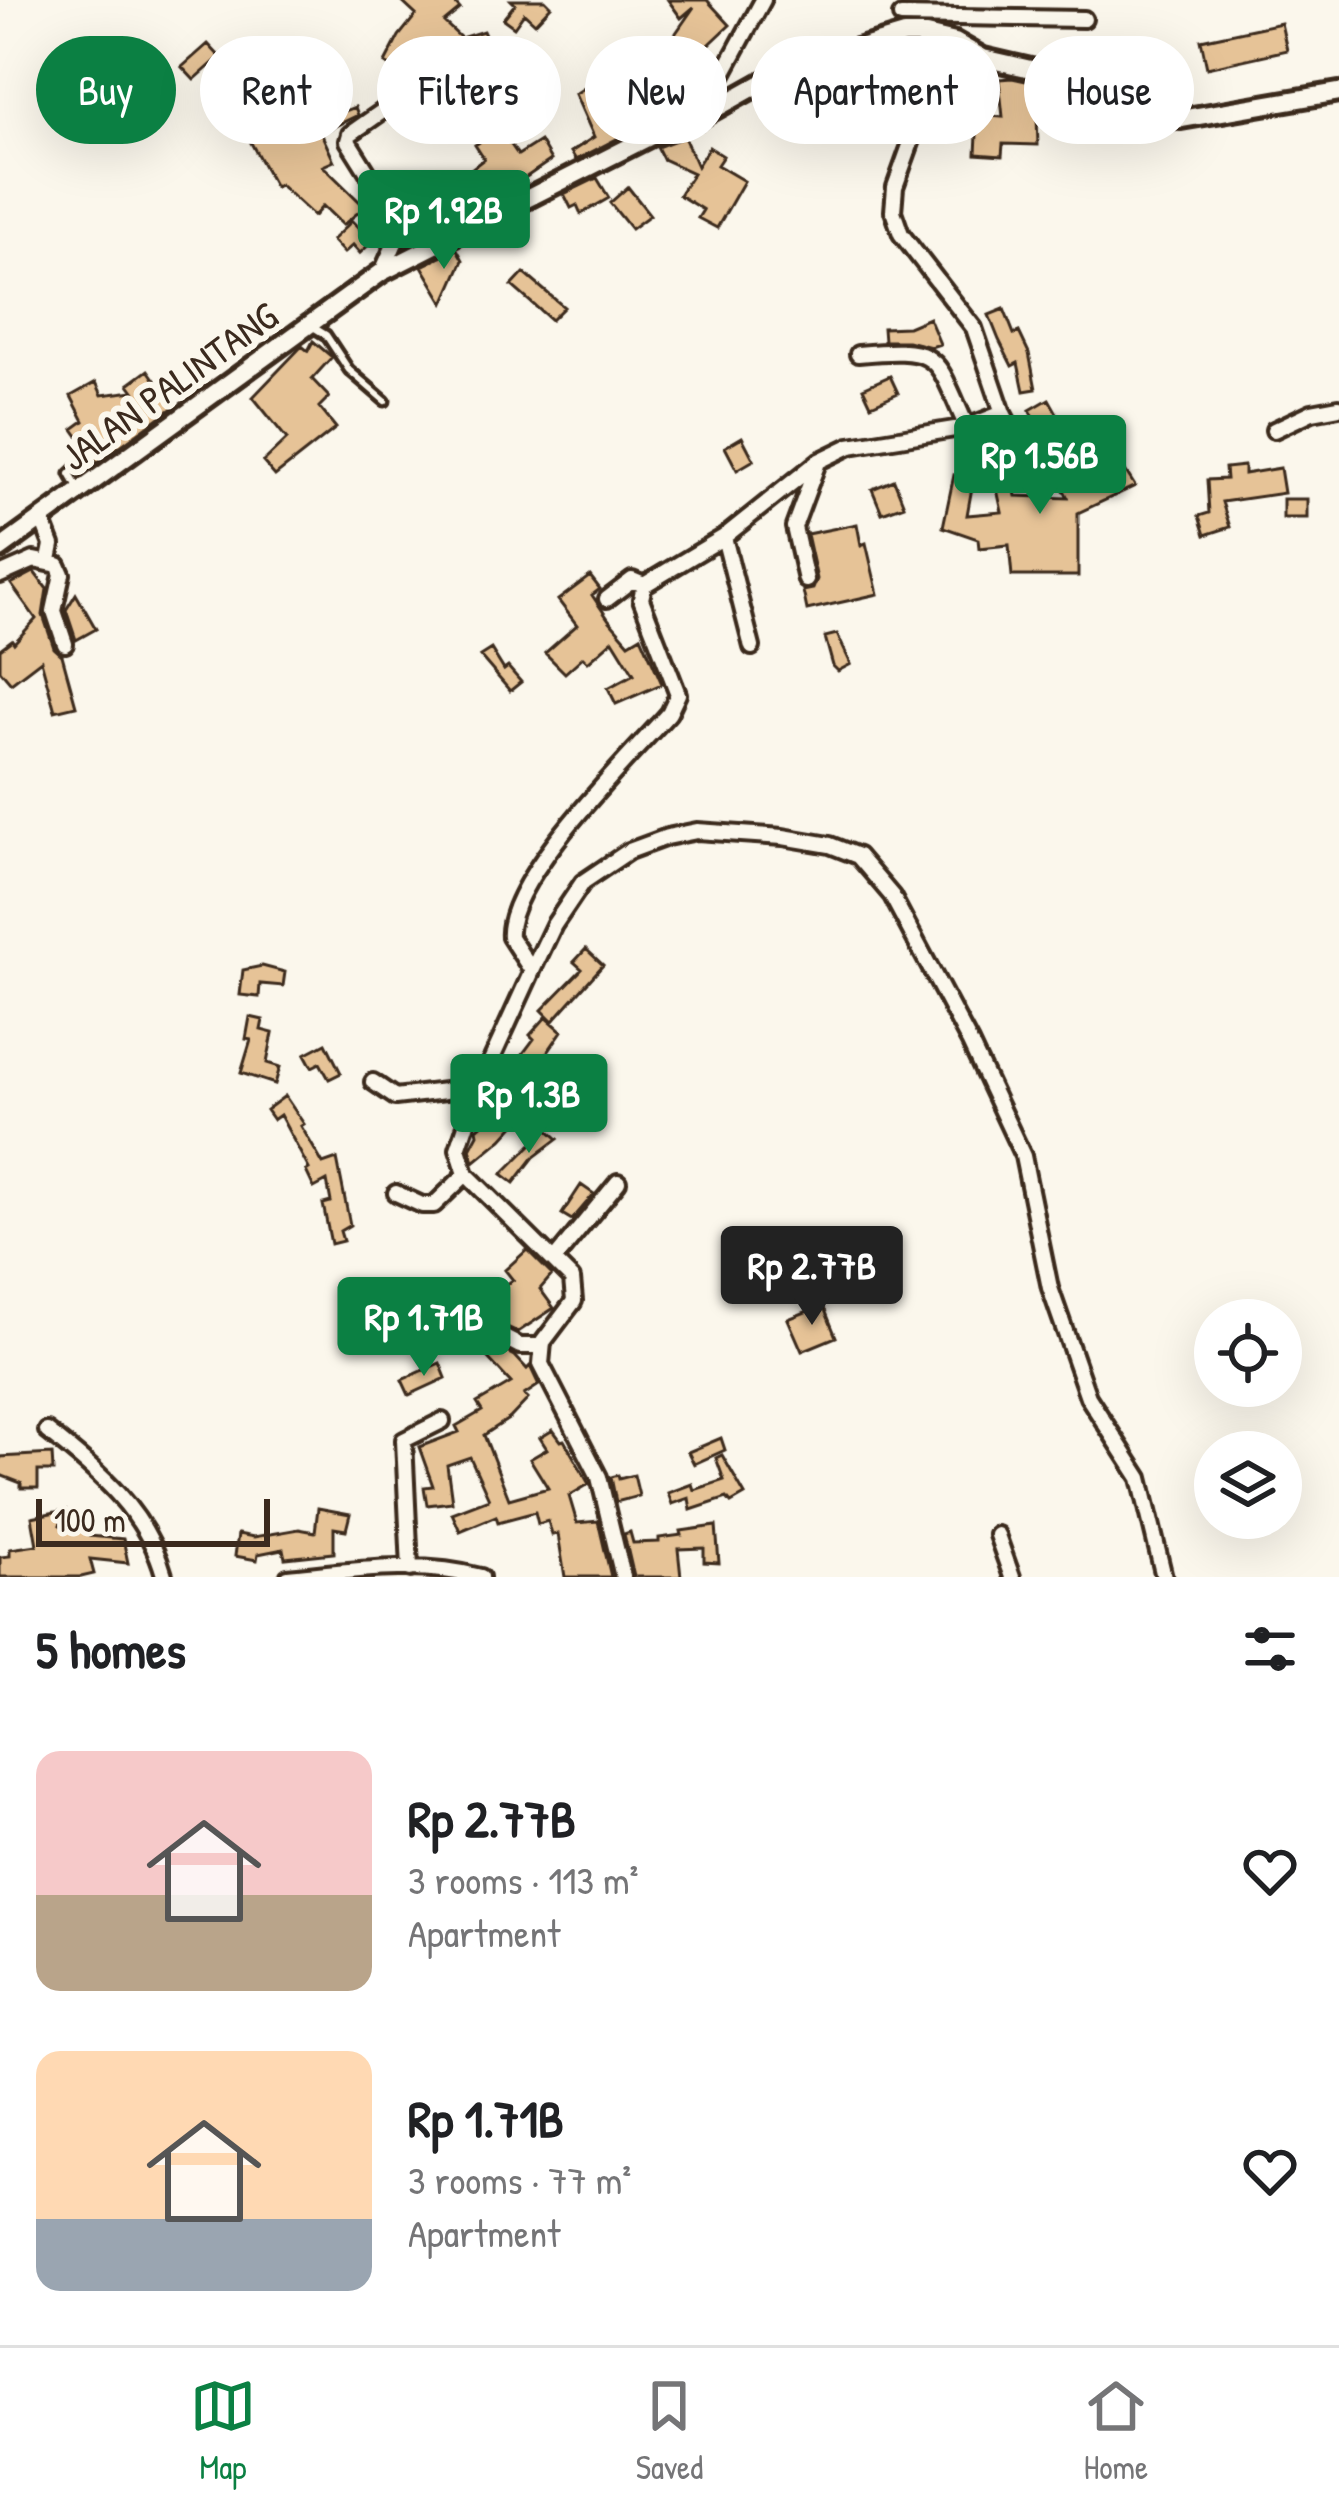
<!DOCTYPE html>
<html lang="en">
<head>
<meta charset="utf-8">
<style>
	body { margin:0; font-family:"Patrick Hand",sans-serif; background:#f6f6f6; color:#202124; height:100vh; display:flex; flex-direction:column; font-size:45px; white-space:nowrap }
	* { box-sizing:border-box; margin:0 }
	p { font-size:39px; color:#757577 }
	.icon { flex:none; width:66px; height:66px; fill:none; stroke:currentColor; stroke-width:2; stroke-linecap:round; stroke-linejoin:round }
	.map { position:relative; height:1577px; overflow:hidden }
	.details { display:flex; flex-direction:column; background:#fff; flex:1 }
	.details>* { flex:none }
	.guide { position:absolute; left:36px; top:36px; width:1269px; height:108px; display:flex; gap:24px }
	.controls { position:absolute; left:1194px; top:1299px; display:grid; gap:24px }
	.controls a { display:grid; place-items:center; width:108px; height:108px; border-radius:50%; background:#fff; box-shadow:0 12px 48px #0002; font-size:60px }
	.scale { position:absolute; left:36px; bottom:30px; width:234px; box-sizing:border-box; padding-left:12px; border:6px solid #3b2a1e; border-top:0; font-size:33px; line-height:42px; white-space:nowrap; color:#3b2a1e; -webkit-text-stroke:9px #fbf7ec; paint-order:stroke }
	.price { position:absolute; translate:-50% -102px; padding:0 27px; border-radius:12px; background:#0b8043; color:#fff; font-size:39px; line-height:78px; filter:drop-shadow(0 3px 6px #0008) }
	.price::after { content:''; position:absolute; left:50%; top:72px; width:36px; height:27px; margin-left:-18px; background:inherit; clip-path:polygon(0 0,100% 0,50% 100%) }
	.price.on { background:#222; color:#fff }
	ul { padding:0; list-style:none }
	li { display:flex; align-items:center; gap:36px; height:300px; padding:0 36px }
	li span { display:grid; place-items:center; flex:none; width:336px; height:240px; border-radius:24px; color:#555 }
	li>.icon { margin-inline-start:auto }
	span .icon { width:144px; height:144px; fill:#fffc; stroke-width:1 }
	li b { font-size:51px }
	h2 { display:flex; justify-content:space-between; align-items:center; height:144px; padding:0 36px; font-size:51px }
	.tag { padding:0 42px; border-radius:54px; background:#fff; box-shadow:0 12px 48px #0002; font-size:42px; line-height:108px }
	.tag.on { background:#0b8043; color:#fff }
	.dock { display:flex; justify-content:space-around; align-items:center; height:168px; border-top:3px solid #e0e0e0; background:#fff; font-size:33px; color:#757577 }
	.dock a { display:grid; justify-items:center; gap:6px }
	.dock .on { color:#0b8043 }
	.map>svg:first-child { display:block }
	.building { fill:#e6c397; stroke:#3b2a1e; stroke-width:3 }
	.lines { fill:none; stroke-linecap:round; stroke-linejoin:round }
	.service-casing { stroke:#3b2a1e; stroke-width:15 }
	.minor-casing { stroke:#3b2a1e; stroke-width:22 }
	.tertiary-casing { stroke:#3b2a1e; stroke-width:26 }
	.service { stroke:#fbf7ec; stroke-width:6 }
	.minor { stroke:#fbf7ec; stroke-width:14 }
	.tertiary { stroke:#fbf7ec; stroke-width:16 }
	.labels { text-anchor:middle; stroke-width:12; stroke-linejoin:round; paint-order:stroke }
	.street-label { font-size:39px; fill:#3b2a1e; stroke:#fbf7ec }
</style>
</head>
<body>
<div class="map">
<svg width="1339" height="1577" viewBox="0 0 1339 1577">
	<rect width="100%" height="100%" fill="#fbf7ec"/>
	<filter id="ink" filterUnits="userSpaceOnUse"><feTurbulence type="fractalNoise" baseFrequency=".00833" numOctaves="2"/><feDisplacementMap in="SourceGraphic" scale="24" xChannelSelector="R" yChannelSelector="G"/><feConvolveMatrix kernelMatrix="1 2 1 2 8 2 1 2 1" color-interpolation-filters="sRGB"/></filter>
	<g filter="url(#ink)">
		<!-- building -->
		<path class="building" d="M400 0H452L460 9 444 22 461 38 483 31 492 50 509 41 519 59 488 75 494 81 480 96 483 99 471 107 467 101 444 123 423 99 431 91 413 67 400 62 396 69 385 63 399 36 416 15Z
			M511 0H545L551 6 535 23 524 13 514 27 503 19 515 4Z
			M668 0H707L730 25 695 58 698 61 680 84 673 78 660 95 644 79 694 7 681 18Z
			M1281 23 1287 50 1207 68 1201 40Z
			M208 44 220 57 194 80 182 67Z
			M612 45 625 62 617 69 633 89 614 105 628 133 576 160 571 152 594 137 575 94 607 73 595 58Z
			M963 72 997 74 998 88 961 86Z
			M819 74 825 80 811 91 807 87 792 101 781 89Z
			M1012 78 1040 84 1036 87 1038 145 1003 144 1002 156 976 154 978 115 1003 117 999 79Z
			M279 80 291 104 298 100 309 125 355 107 358 115 321 133 334 161 323 166 365 207 343 225 323 206 314 216 280 185 275 187 231 106Z
			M500 129 518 155 540 141 551 160 509 189 505 183 477 203 458 179 484 159 475 145Z
			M684 137 697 166 709 147 723 156 717 165 744 181 717 228 698 218 703 210 679 195 693 173 663 159 657 147Z
			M597 178 609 198 581 214 577 205 571 208 564 194Z
			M628 187 650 215 631 229 610 203Z
			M352 221 372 242 360 253 353 245 344 253 332 240Z
			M457 249 463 260 444 303 422 266Z
			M524 273 564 307 551 320 512 286Z
			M1004 309 1014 334 1019 332 1029 353 1036 389 1024 391 1018 363 1012 366 999 340 989 315Z
			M929 318 940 344 931 347 908 341H884L883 328 908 327Z
			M313 341 332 357 312 379 329 397 319 407 336 428 275 476 263 462 287 439 253 397 302 346 308 351Z
			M148 370 174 407 97 463 73 429 84 421 71 396 96 382 102 395 134 391 129 384Z
			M890 376 898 393 871 405 863 388Z
			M1049 399 1062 422 1059 424 1067 448 1041 457 1036 443 1046 439 1030 410Z
			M742 437 754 460 737 470 725 447Z
			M1111 448 1135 486 1078 513V576H1012L1009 545 979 548 978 539 943 527 954 475 973 482 967 515 1002 512 995 480 1012 476 1016 496 1068 498 1056 475Z
			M1244 466V474L1280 468 1284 493 1222 502 1230 527 1205 535 1199 516 1209 513 1207 480 1226 479 1225 468Z
			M894 480 904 505 882 513 872 489Z
			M1283 499H1307V518H1283Z
			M857 524 861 545 866 543 878 594 807 610 803 591 813 589 817 579 807 534Z
			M34 572 47 589 43 615 54 648 62 655 76 706 55 711 41 660 11 683 0 670V649L12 640 14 643 36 619 11 584Z
			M590 576 600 589 592 595 609 620 629 643 641 636 662 684 616 704 608 688 634 674 613 640 588 662 583 657 565 673 545 653 577 625 558 600Z
			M76 594 96 629 76 640 66 610Z
			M837 634 851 664 838 671 833 666 825 637Z
			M491 649 504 670 508 667 521 682 510 691 480 656Z
			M586 949 603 965 553 1021 542 1010 582 969 574 962Z
			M262 966 285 972 283 986 260 984 259 997 240 995 243 970Z
			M250 1017 263 1020 261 1030 273 1033 267 1063 280 1067 275 1084 241 1073 251 1040 246 1039Z
			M546 1017 562 1031 518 1095 531 1107 502 1139 474 1162 470 1149 478 1134 477 1129 499 1110 484 1106 498 1072 504 1079 534 1039 530 1035Z
			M326 1043 341 1073 329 1079 320 1063 312 1067 305 1054Z
			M285 1096 304 1124 301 1126 323 1164 337 1159 350 1225 340 1231 343 1241 331 1244 323 1204 331 1202 327 1181 314 1188 306 1171 309 1169 280 1115 273 1120 266 1110Z
			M547 1129 558 1139 534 1157 514 1183 502 1174Z
			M581 1185 594 1194 572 1220 562 1214Z
			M527 1250 552 1275 540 1289 554 1308 518 1332 492 1320 484 1322 480 1333 485 1340 515 1356 527 1369 530 1366 539 1385 524 1395 528 1399 510 1418 484 1435 509 1499 548 1488 530 1459 547 1449 540 1438 553 1430 561 1441 564 1440 589 1484 569 1496 577 1523 598 1521 611 1577H565L558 1534 552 1535 548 1521 538 1524 535 1512 498 1522 496 1516 460 1531 452 1513 489 1499 470 1457 447 1465 452 1502 427 1505 424 1487 433 1486 419 1447 459 1432 456 1426 482 1411 477 1403 511 1383 487 1357 490 1354 469 1312 488 1302 485 1297 513 1280 505 1270Z
			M823 1305 836 1337 802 1351 788 1319Z
			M440 1363 446 1378 409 1395 402 1380Z
			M721 1438 725 1450 694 1464 688 1452Z
			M52 1454 53 1471H38V1488H21V1483L0 1475V1457Z
			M722 1455 745 1495 731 1503 727 1498 691 1510 689 1498 672 1504 668 1493 692 1484 694 1490 724 1480 716 1458Z
			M618 1475 619 1479 634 1475 639 1496 616 1502 611 1477Z
			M318 1508 350 1514 346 1530 334 1528V1553L285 1558 283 1549 258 1554 257 1560 235 1556 238 1534 254 1537 299 1529 315 1532Z
			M65 1510 60 1525 69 1529 75 1519 89 1536 123 1539 128 1563 90 1559 94 1574 81 1577H0V1557L10 1556V1549L37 1545 32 1517Z
			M716 1526 719 1563 704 1562V1548L678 1549 681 1577H634L624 1534 630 1532 633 1543 659 1542V1538L682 1535 681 1531Z"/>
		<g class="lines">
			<!-- service casing -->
			<g class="service-casing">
				<path id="service" d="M313 327 326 335 349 370 385 401
					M78 488 70 474 83 462"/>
			</g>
			<!-- minor casing -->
			<g class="minor-casing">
				<path id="minor" d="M901 16 1084 19
					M699 118 763 0
					M382 272 402 227 348 141 350 134 407 94 410 87 405 75
					M858 354C943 346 934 356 967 427
					M1003 413 1031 467
					M1274 430 1312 412 1339 407
					M42 519 52 545 49 560
					M724 537 752 647
					M0 575 34 560 58 565 62 574 54 611 65 644
					M806 580 794 527 817 465
					M607 599 632 580 644 585
					M532 971 554 925 583 882 629 851 667 837 697 831 783 837 830 845 858 856 892 896 970 1043 1023 1156 1050 1288 1088 1397 1140 1478 1164 1577
					M373 1082 395 1097 479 1087
					M466 1174 572 1279 574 1301 543 1342 541 1364 599 1477 623 1577
					M396 1193 422 1205H434L466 1174 458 1149 479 1087 532 971 510 937C505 880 630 757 669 713L678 694 641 599 644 585 724 537 819 461 850 446 967 427 1003 413 974 328 901 234 893 211 895 187 913 137 926 35
					M554 1260 618 1182
					M491 1331 520 1346H542
					M47 1431C97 1470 147 1512 164 1575
					M997 1535 1012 1577
					M410 1569 404 1440 442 1421
					M288 1577C350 1571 420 1560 481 1577"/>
			</g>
			<!-- tertiary casing -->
			<g class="tertiary-casing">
				<path id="tertiary" d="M0 549 382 272 651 136 699 118 783 71 904 35H926L955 42 983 58 1083 81 1153 116 1181 119 1339 92"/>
			</g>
			<!-- service -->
			<use href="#service" class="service"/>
			<!-- minor -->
			<use href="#minor" class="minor"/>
			<!-- tertiary -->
			<use href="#tertiary" class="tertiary"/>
		</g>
	</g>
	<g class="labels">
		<!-- street labels -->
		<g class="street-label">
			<text transform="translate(169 386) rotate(-36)" y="14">JALAN PALINTANG</text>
		</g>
	</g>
</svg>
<div class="controls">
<a><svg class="icon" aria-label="locate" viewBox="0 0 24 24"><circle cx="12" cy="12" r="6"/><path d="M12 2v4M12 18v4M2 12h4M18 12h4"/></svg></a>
<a><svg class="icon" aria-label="layers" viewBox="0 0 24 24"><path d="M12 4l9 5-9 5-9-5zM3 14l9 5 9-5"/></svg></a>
</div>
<div class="scale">100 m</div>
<b class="price" style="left:444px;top:272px">Rp 1.92B</b>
<b class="price" style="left:1040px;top:517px">Rp 1.56B</b>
<b class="price" style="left:529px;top:1156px">Rp 1.3B</b>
<b class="price on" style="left:812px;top:1328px">Rp 2.77B</b>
<b class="price" style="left:424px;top:1379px">Rp 1.71B</b>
<div class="guide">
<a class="tag on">Buy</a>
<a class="tag">Rent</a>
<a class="tag">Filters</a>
<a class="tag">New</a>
<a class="tag">Apartment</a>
<a class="tag">House</a>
</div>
</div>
<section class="details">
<h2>5 homes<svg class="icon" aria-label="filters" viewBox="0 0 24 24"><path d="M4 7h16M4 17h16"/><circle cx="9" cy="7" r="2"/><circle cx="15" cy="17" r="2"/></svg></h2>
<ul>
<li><span style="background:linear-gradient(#f6c9c9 60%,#b9a48a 0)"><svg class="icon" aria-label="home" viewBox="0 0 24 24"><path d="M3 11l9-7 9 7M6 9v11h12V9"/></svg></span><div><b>Rp 2.77B</b><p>3 rooms · 113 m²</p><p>Apartment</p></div><svg class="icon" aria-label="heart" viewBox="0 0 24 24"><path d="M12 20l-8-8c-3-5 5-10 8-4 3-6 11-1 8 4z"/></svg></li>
<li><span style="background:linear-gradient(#ffd9b3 70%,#9aa5b1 0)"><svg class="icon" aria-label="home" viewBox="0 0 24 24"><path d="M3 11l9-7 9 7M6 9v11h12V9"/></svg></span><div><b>Rp 1.71B</b><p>3 rooms · 77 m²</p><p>Apartment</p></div><svg class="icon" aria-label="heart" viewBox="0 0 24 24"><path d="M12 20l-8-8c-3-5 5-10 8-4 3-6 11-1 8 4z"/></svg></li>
</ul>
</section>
<nav class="dock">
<a class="on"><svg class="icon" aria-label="map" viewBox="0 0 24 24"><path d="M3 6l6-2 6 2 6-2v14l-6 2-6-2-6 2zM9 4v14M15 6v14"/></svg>Map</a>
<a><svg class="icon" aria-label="saved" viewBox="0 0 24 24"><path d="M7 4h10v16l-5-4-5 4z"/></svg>Saved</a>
<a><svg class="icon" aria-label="home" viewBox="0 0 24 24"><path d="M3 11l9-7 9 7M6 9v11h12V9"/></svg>Home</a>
</nav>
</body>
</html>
